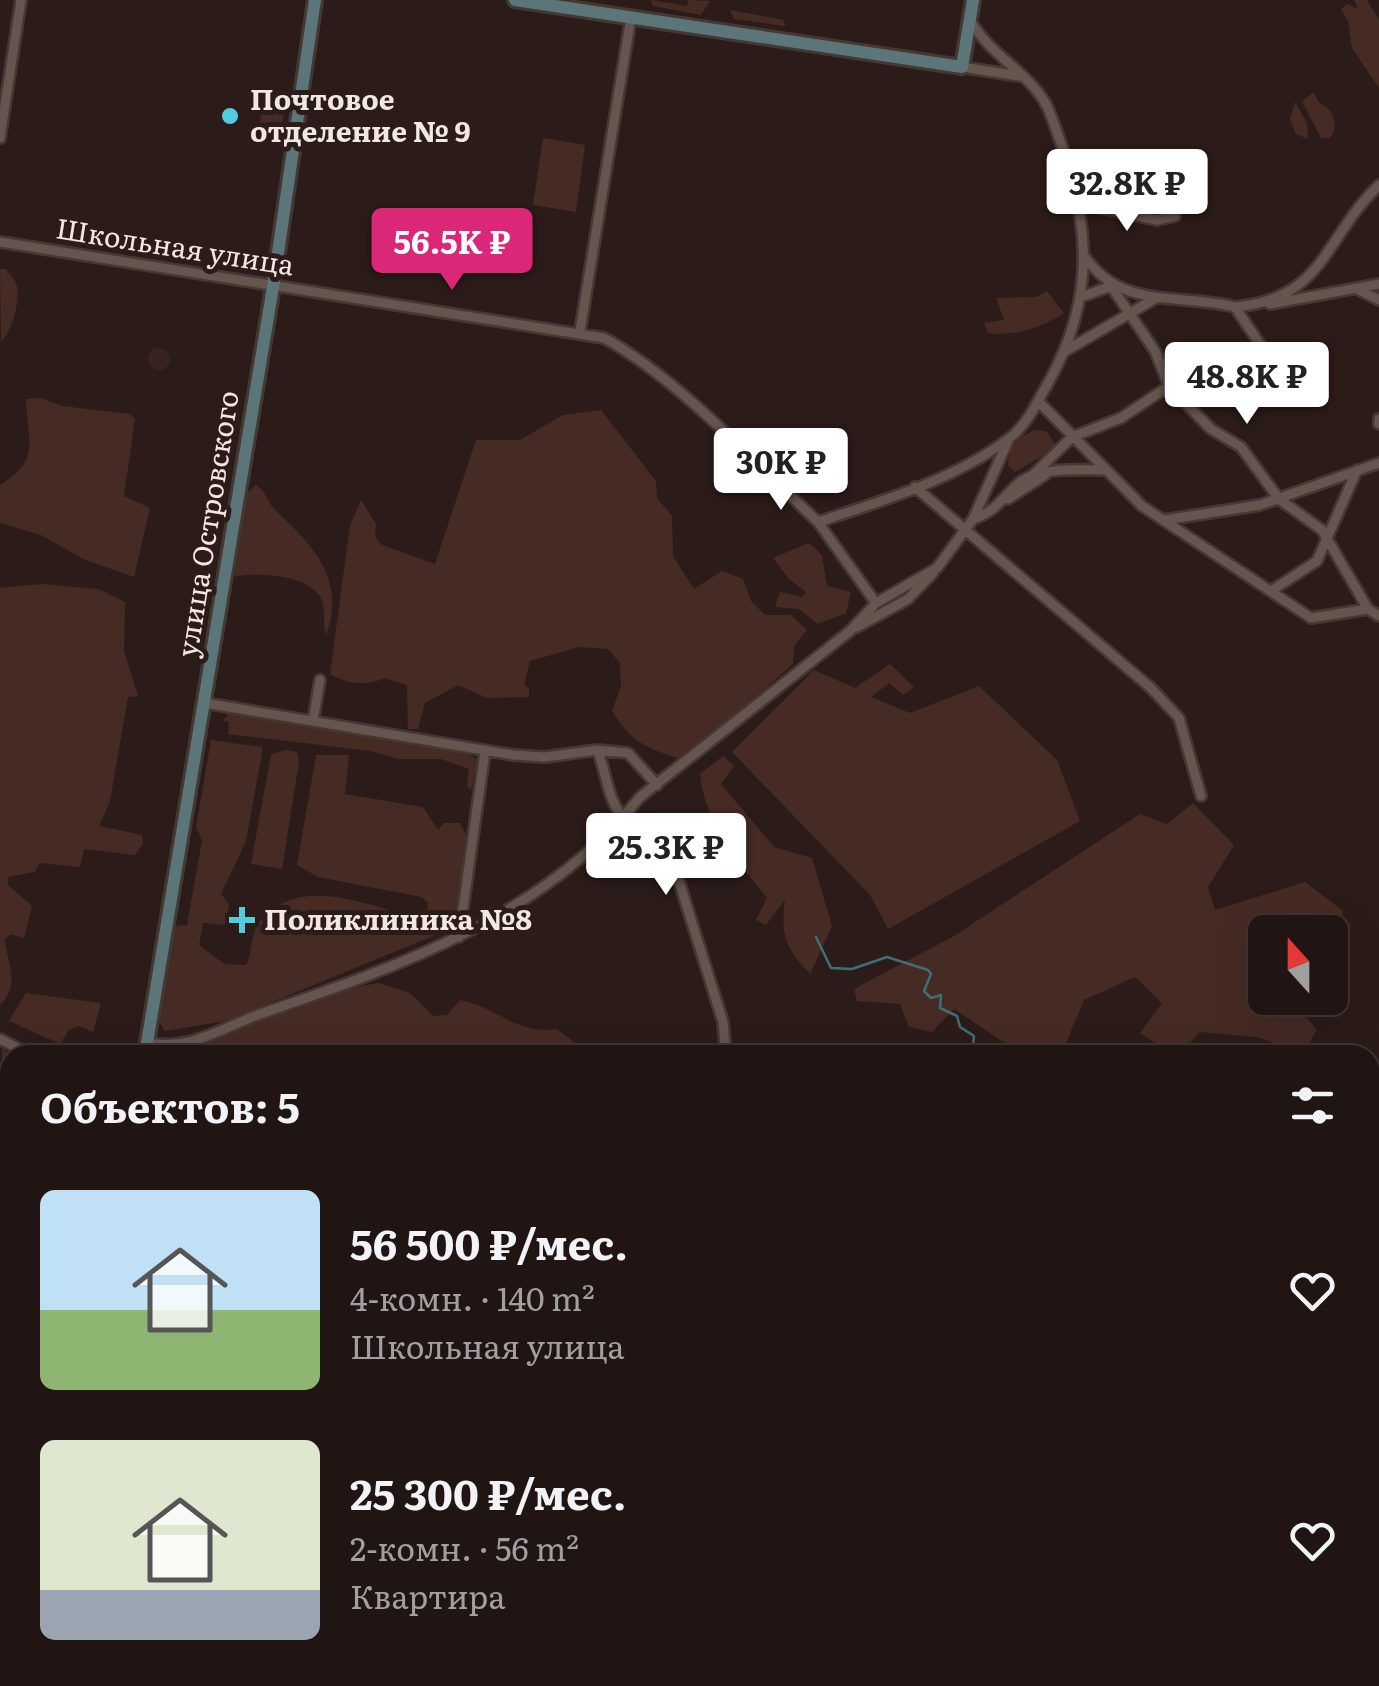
<!DOCTYPE html>
<html lang="ru">
<head>
<meta charset="utf-8">
<style>
	body { margin:0; font-family:Literata,serif; background:#291e1c; color:#f1f3f6; height:100vh; display:flex; flex-direction:column; font-size:38px; white-space:nowrap }
	* { box-sizing:border-box; margin:0 }
	p { font-size:32px; color:#a29fa0 }
	.icon { flex:none; width:55px; height:55px; fill:none; stroke:currentColor; stroke-width:2; stroke-linecap:round; stroke-linejoin:round }
	.map { position:relative; flex:1; overflow:hidden }
	.sheet { position:absolute; left:0px; top:1045px; width:1380px; height:642px; display:flex; flex-direction:column; background:#211513; border-radius:30px 30px 0 0; box-shadow:0 10px 40px #0002,0 0 0 2px #3e3433 }
	.sheet>* { flex:none }
	.needle { width:65px; rotate:339deg }
	.tools { position:absolute; left:1248px; top:915px; display:grid; gap:20px }
	.tools a { display:grid; place-items:center; width:100px; height:100px; border-radius:15px; background:#211513; box-shadow:0 10px 40px #0002,0 0 0 2px #3e3433; font-size:50px }
	.price { position:absolute; translate:-50% -85px; padding:0 22px; border-radius:10px; background:#fff; color:#222; font-size:32px; line-height:65px; filter:drop-shadow(0 2px 5px #0008) }
	.price::after { content:''; position:absolute; left:50%; top:60px; width:30px; height:22px; margin-left:-15px; background:inherit; clip-path:polygon(0 0,100% 0,50% 100%) }
	.price.current { background:#db2777; color:#fff }
	ul { padding:0; list-style:none }
	li { display:flex; align-items:center; gap:30px; height:250px; padding:0 40px }
	li span { display:grid; place-items:center; flex:none; width:280px; height:200px; border-radius:15px; color:#555 }
	li>.icon { margin-inline-start:auto }
	span .icon { width:120px; height:120px; fill:#fffc; stroke-width:1 }
	li b { font-size:42px }
	h2 { display:flex; justify-content:space-between; align-items:center; height:120px; padding:0 40px; font-size:42px }
	.map>svg:first-child { display:block }
	.built { fill:#39231e }
	.green { fill:#462b24 }
	.water { fill:#406e77 }
	.lines { fill:none; stroke-linecap:round; stroke-linejoin:round }
	.stream { stroke:#406e77; stroke-width:2.5 }
	.street-casing { stroke:#443835; stroke-width:14 }
	.secondary-casing { stroke:#443835; stroke-width:18 }
	.street { stroke:#66544f; stroke-width:9 }
	.secondary { stroke:#5c7578; stroke-width:12 }
	.poi-dot { fill:#54cade; stroke:#2c1c19; stroke-width:4 }
	.labels { text-anchor:middle; stroke-width:10; stroke-linejoin:round; paint-order:stroke }
	.poi-label { font-size:28px; font-weight:bold; fill:#f2e7e4; stroke:#2c1c19; text-anchor:start }
	.street-label { font-size:28px; fill:#f2e7e4; stroke:#2c1c19 }
</style>
</head>
<body>
<div class="map">
<svg width="1379" height="1686" viewBox="0 0 1379 1686">
	<rect width="100%" height="100%" fill="#2c1c19"/>
	<!-- built -->
	<path class="built" d="M148 359a11 11 0 1 1 22 0a11 11 0 1 1-22 0Z"/>
	<!-- green -->
	<path class="green" d="M651 0 687 6 688 0 710 1 701 15 653 6Z
		M1354 0H1367L1379 20V88L1352 48 1348 21 1341 9 1347 4 1358 9Z
		M730 10 784 20 785 26 734 19Z
		M1314 92 1318 102C1333 108 1340 124 1330 138H1321L1302 101Z
		M264 93 286 96 279 147 257 144Z
		M1295 102 1307 123 1308 139 1296 134 1290 120Z
		M543 138 585 145 576 212 533 205Z
		M1135 171 1146 173 1150 179 1145 183 1144 200 1123 186 1125 173Z
		M0 269H6C9 274 14 278 16 283 22 297 11 335 1 341Z
		M1047 291 1064 313C1038 329 1018 336 988 333L984 323 1004 320 996 298 1036 297Z
		M41 398 62 406 130 414 135 419 124 496 150 508 134 577 83 559 41 535 0 523V485C42 460 27 440 26 399Z
		M601 410 656 481 657 498 672 516 673 556 694 589 722 571 743 579 751 601 765 615H791L807 630 794 646 793 664 684 760C649 749 630 743 612 710L621 687 620 663 608 649 579 647 530 661 524 685 529 688V697L487 698 458 685 425 703 418 729H408L407 685 385 678C366 686 348 684 330 674L350 525 361 500 376 524 375 536 382 545 435 564 476 440H520L563 415Z
		M1035 430 1046 431 1057 447 1015 472 1008 466C1009 446 1016 438 1035 430Z
		M256 485C267 491 266 501 275 510 312 544 347 580 326 635 322 623 327 605 319 595 306 575 254 571 234 577L247 493Z
		M809 543 822 555 827 586 851 592 846 613 818 624 799 609 775 607 780 592 802 597 806 592 789 579 773 558Z
		M42 584 98 589 125 602 124 651 138 696 128 697 110 801 99 826 142 835 143 844 135 855 84 849 80 867 39 863 35 872 8 877V885L32 906 24 938 11 934 5 939C7 964 21 985 0 1005V588Z
		M890 664 914 687 903 695 889 683 871 697 910 713 979 686 1057 760 1080 821 888 929 870 895 732 752 814 670 855 688Z
		M230 711 466 753 478 760 471 790 467 786 469 769 441 759H398L370 751 228 734 229 722 223 721Z
		M211 740 262 747V753L246 841 221 894 229 904 226 925 203 923 199 945 224 964 246 965C253 952 250 933 260 921 305 869 377 913 426 918L428 903 421 897 318 877 297 865 316 755H349L345 794 423 807 438 830 444 823H460L467 837 455 927 226 1021 165 1031 159 1021 173 935 176 926 187 925 202 840 196 827Z
		M286 750 297 752 299 762 282 869 251 864 271 754Z
		M723 756 734 766 721 784 774 847 812 858 832 926 810 974C784 946 781 936 785 899L766 925 756 920 767 898C736 859 705 823 700 774Z
		M1193 803 1234 845 1208 887 1215 910 1305 882 1342 910 1348 954 1330 963V932H1265V998H1305L1299 1008 1317 1030 1303 1053 1257 1037 1200 1032 1179 1055H1173L1140 1033 1162 1003 1135 977 1084 1000 1061 1055H1028L1029 1045H1008L954 1009 932 1032 909 1027 900 1004 857 1001 854 989 954 936 1140 814 1167 824Z
		M379 983 410 993 433 1016 447 1015 460 1000C497 1007 517 1035 557 1029L575 1043 602 1055H185C203 1031 345 987 379 983Z
		M26 993 101 1003 93 1032 79 1026 69 1030 60 1044 9 1021Z
		M2 1047 10 1056V1266L0 1280Z
		M10 1338V1678H193L190 1686H0V1348Z"/>
	<!-- water -->
	<path class="water" d="M1379 1392V1686H488L504 1678H1370V1393Z"/>
	<g class="lines">
		<!-- stream -->
		<path class="stream" d="M816 937 831 968 852 969 887 957 928 970 931 974 924 991 931 998 941 995 940 1008 957 1016 960 1027 974 1036 972 1055"/>
		<!-- street casing -->
		<g class="street-casing">
			<path id="street" d="M962 67 1019 76
				M0 138 21 0
				M1078 203 1157 220 1175 216
				M0 242 604 338C679 379 755 463 818 522 882 501 953 480 1007 440 1026 427 1036 404 1047 385 1103 287 1087 208 1048 108 1030 72 991 57 970 20
				M1085 257C1122 310 1179 293 1235 307L1280 374
				M1359 290 1379 300
				M1084 296 1111 286 1155 351 1169 386
				M1270 304 1379 284
				M1235 307C1325 299 1325 236 1379 185
				M580 331 631 17
				M1067 350 1156 298
				M1038 401 1142 506 1311 618 1368 609 1379 616
				M1379 419V424
				M1032 476 1072 437 1121 418 1169 386 1211 429 1241 447 1279 499 1322 530 1368 609
				M915 487 1151 688 1179 718 1201 796
				M1008 499 1045 475
				M973 519C997 512 1005 493 1023 480 1045 467 1078 470 1103 470
				M1164 520 1260 505 1379 463
				M818 522 876 603
				M1271 591 1317 561 1357 470
				M857 627 908 599 933 573
				M205 703 513 755 545 757 597 750C607 772 606 796 622 816 638 835 660 844 674 865L723 1022 726 1055
				M313 721 320 680
				M597 750 628 753 657 785
				M459 937 485 751
				M0 1039 31 1055
				M148 1043C192 1051 223 1027 263 1013 400 966 547 915 640 797L850 631 876 603 937 568 973 519 1009 439
				M333 1686 337 1678
				M408 1686 430 1682 446 1686"/>
		</g>
		<!-- secondary casing -->
		<g class="secondary-casing">
			<path id="secondary" d="M515 0 962 67 973 0
				M145 1055 273 287 315 0
				M0 1329 10 1315"/>
		</g>
		<!-- street -->
		<use href="#street" class="street"/>
		<!-- secondary -->
		<use href="#secondary" class="secondary"/>
	</g>
	<!-- markers -->
	<g class="poi-dot">
		<circle cx="230" cy="116" r="10"/>
		<path d="M237 905h10v10h10v10h-10v10h-10v-10h-10v-10h10z"/>
	</g>
	<g class="labels">
		<!-- poi labels -->
		<g class="poi-label">
			<text x="250" y="110">Почтовое<tspan x="250" dy="32">отделение № 9</tspan></text>
			<text x="264" y="930">Поликлиника №8</text>
		</g>
		<!-- street labels -->
		<g class="street-label">
			<text transform="translate(175 247) rotate(9)" y="10">Школьная улица</text>
			<text transform="translate(208 524) rotate(-81)" y="10">улица Островского</text>
		</g>
	</g>
</svg>
<div class="tools">
<a><svg class="needle" viewBox="-14 -14 28 28"><path d="M0-13l5 13h-10z" fill="#e53935"/><path d="M0 13l5-13h-10z" fill="#a29fa0"/></svg></a>
</div>
<b class="price" style="left:1127px;top:234px">32.8K ₽</b>
<b class="price current" style="left:452px;top:293px">56.5K ₽</b>
<b class="price" style="left:1247px;top:427px">48.8K ₽</b>
<b class="price" style="left:781px;top:513px">30K ₽</b>
<b class="price" style="left:666px;top:898px">25.3K ₽</b>
<section class="sheet">
<h2>Объектов: 5<svg class="icon" aria-label="filters" viewBox="0 0 24 24"><path d="M4 7h16M4 17h16"/><circle cx="9" cy="7" r="2"/><circle cx="15" cy="17" r="2"/></svg></h2>
<ul>
<li><span style="background:linear-gradient(#bfe0f5 60%,#8fb573 0)"><svg class="icon" aria-label="home" viewBox="0 0 24 24"><path d="M3 11l9-7 9 7M6 9v11h12V9"/></svg></span><div><b>56 500 ₽/мес.</b><p>4-комн. · 140 m²</p><p>Школьная улица</p></div><svg class="icon" aria-label="heart" viewBox="0 0 24 24"><path d="M12 20l-8-8c-3-5 5-10 8-4 3-6 11-1 8 4z"/></svg></li>
<li><span style="background:linear-gradient(#dfe7d0 75%,#9aa5b1 0)"><svg class="icon" aria-label="home" viewBox="0 0 24 24"><path d="M3 11l9-7 9 7M6 9v11h12V9"/></svg></span><div><b>25 300 ₽/мес.</b><p>2-комн. · 56 m²</p><p>Квартира</p></div><svg class="icon" aria-label="heart" viewBox="0 0 24 24"><path d="M12 20l-8-8c-3-5 5-10 8-4 3-6 11-1 8 4z"/></svg></li>
</ul>
</section>
</div>
</body>
</html>
